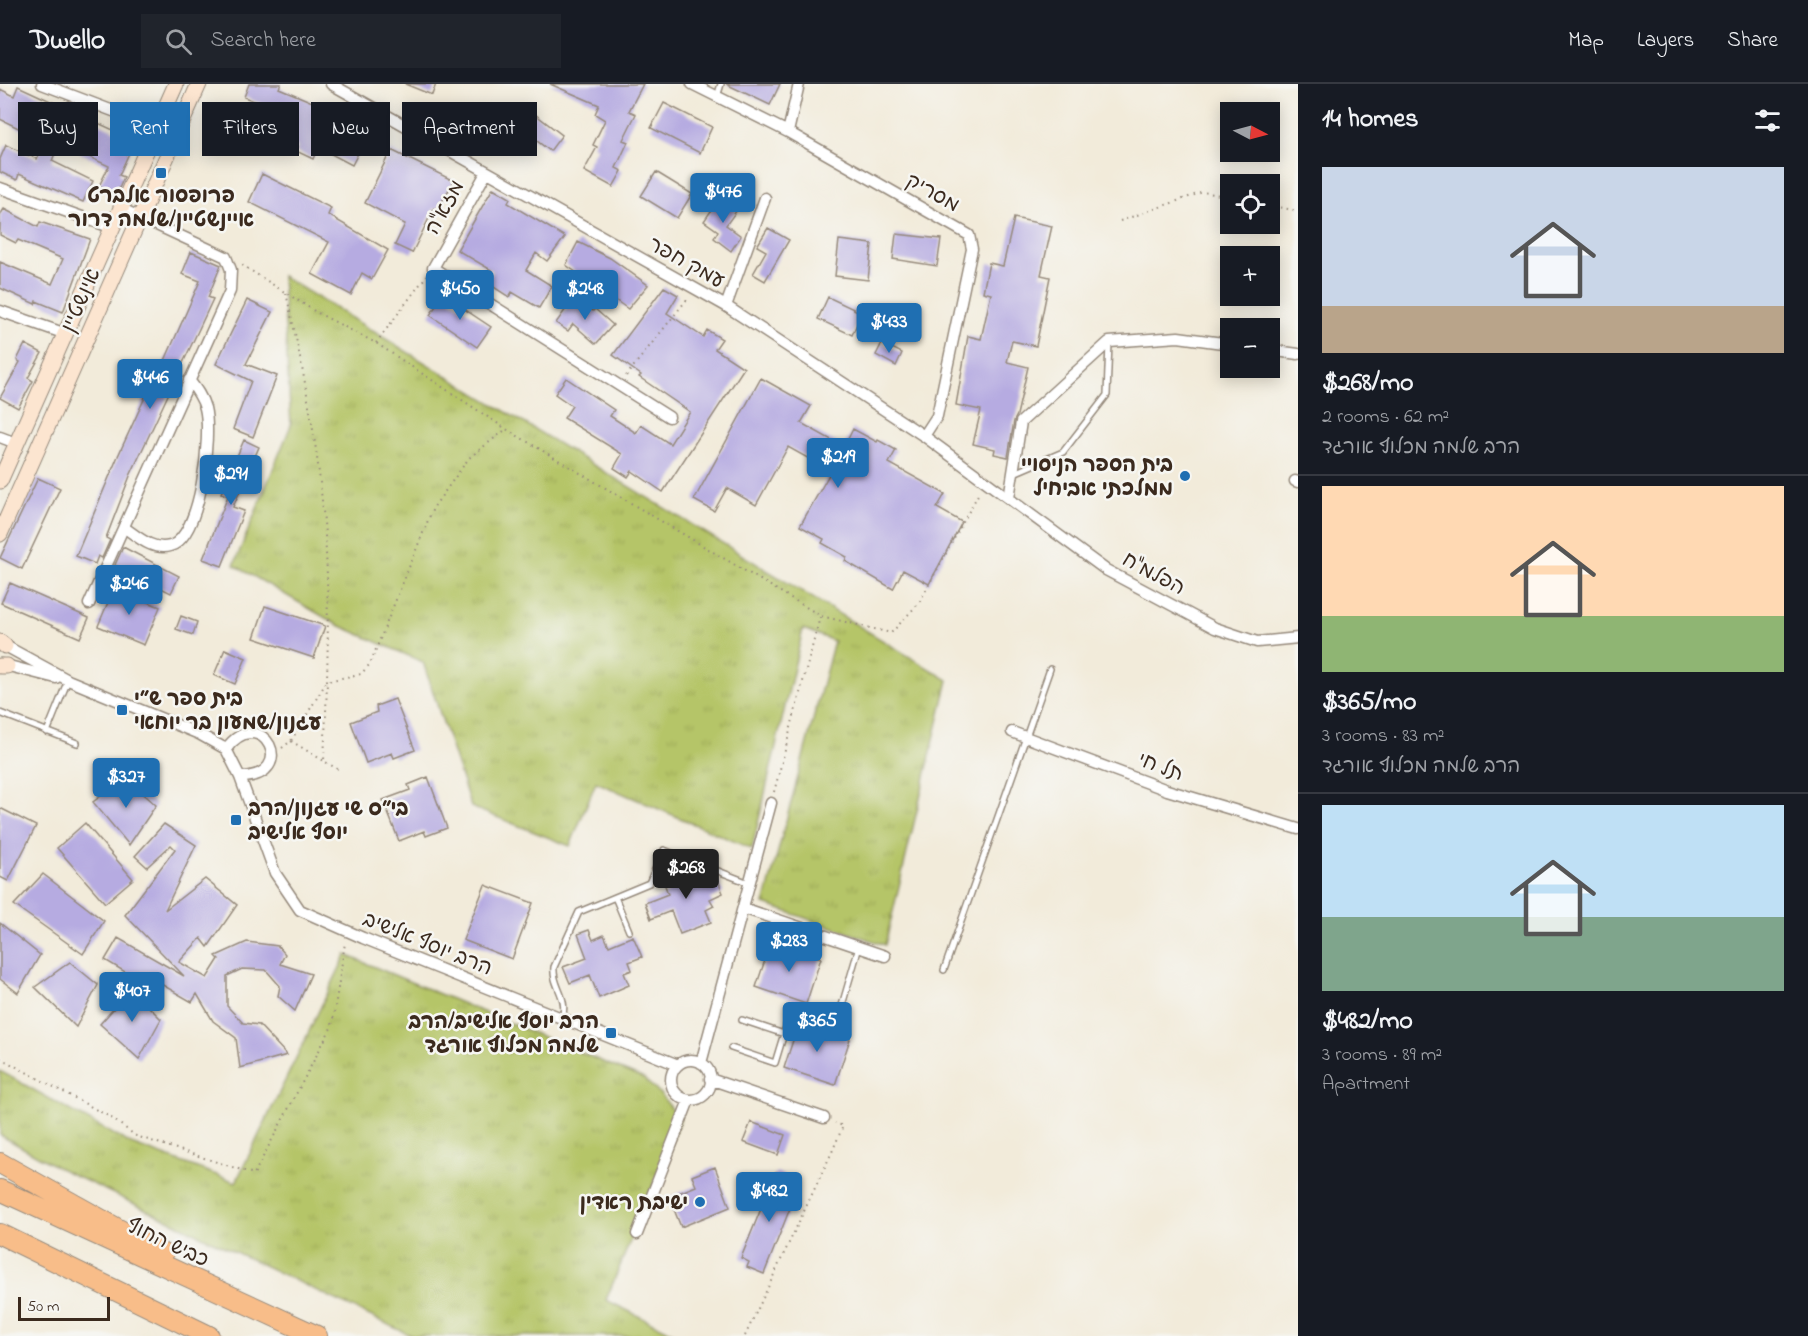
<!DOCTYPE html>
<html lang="en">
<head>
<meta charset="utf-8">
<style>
	body { margin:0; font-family:"Indie Flower","Playpen Sans Hebrew",sans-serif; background:#20242c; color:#f1f3f6; height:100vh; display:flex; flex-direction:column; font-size:22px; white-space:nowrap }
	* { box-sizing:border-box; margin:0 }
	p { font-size:20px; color:#9ea1a6 }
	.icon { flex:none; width:33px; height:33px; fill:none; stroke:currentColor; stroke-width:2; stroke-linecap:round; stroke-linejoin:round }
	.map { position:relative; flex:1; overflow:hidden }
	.side { display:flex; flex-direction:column; background:#171b24; width:510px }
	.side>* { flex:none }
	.banner { position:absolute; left:18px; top:18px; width:570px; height:54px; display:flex; gap:12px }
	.needle { width:39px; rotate:96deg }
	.buttons { position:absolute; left:1220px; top:18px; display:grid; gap:12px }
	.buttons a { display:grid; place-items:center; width:60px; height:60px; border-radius:0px; background:#171b24; box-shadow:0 3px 15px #0003; font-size:30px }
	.scale { position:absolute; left:18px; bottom:15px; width:92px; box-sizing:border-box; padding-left:6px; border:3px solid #3b2a1e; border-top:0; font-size:16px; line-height:21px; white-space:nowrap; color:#3b2a1e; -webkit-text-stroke:4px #f6f6f2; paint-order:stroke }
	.price { position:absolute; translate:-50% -51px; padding:0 14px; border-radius:6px; background:#1f6fb2; color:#fff; font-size:20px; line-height:39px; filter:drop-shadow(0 2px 3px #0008) }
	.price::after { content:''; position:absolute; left:50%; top:36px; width:18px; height:14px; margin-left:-9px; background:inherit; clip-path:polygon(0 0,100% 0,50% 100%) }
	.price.on { background:#222; color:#fff }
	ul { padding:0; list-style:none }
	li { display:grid; align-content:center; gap:12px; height:318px; padding:0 24px }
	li+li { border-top:2px solid #363941 }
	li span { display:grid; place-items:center; height:186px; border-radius:0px; color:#555 }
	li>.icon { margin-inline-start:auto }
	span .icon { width:108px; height:108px; fill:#fffc; stroke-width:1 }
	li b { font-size:26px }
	h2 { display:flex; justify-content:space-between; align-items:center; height:72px; padding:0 24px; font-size:26px }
	.pill { padding:0 21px; border-radius:0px; background:#171b24; box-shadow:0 3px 15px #0003; font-size:21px; line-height:54px }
	.pill.on { background:#1f6fb2; color:#fff }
	header { display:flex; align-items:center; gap:36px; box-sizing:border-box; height:84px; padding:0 30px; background:#171b24; border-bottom:2px solid #363941 }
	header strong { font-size:28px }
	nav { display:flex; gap:33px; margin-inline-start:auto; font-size:21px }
	.search { width:420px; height:54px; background:#20242c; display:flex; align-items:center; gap:15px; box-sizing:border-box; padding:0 21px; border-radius:0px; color:#9ea1a6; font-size:22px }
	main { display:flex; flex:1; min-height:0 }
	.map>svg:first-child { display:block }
	.grass { fill:url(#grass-tufts); stroke:#787842; stroke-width:1.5 }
	.building { fill:#b6abe1 }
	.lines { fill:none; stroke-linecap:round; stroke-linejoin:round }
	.lane-casing { stroke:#968a7c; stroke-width:8 }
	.street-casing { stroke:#968a7c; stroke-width:13 }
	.secondary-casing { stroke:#968a7c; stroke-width:17 }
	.highway-casing { stroke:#968a7c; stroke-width:22 }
	.path { stroke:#968a7c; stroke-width:2; stroke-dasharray:1.5 4.5; stroke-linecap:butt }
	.lane { stroke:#fff; stroke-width:5 }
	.street { stroke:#fff; stroke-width:10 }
	.secondary { stroke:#fce5d0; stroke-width:15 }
	.highway { stroke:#f8bd89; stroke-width:20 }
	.poi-dot { fill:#1f6fb2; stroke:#f6f6f2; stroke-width:2 }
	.labels { text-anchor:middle; stroke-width:5; stroke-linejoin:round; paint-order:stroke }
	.street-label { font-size:21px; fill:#3b2a1e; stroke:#f6f6f2 }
	.poi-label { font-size:21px; font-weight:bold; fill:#3b2a1e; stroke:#f6f6f2; text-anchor:end }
</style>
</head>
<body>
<header>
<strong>Dwello</strong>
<div class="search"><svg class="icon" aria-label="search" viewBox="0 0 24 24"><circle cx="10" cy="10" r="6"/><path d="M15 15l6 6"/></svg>Search here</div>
<nav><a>Map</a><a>Layers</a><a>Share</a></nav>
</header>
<main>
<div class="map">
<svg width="1298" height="1252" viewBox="0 0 1298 1252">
	<defs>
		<pattern id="grass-tufts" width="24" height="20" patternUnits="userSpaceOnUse" patternTransform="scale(1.5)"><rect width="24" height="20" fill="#b5c567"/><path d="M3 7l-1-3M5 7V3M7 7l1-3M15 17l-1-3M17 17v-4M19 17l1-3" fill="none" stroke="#9da959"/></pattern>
	</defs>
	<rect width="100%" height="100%" fill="#f6f6f2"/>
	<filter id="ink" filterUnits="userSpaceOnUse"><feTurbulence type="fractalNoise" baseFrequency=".0167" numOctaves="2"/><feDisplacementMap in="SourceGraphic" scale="12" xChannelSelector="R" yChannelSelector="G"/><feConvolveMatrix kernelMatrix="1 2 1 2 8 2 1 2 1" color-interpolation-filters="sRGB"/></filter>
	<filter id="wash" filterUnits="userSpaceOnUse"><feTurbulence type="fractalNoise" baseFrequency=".008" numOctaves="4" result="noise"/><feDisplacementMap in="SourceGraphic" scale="24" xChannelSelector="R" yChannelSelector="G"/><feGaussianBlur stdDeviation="1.35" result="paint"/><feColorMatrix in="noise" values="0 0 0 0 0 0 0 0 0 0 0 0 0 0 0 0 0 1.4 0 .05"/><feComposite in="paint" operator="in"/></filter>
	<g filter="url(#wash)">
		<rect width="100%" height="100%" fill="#f2ebda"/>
		<!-- grass -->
		<path class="grass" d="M282 192 948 596 885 861 764 820 834 557 803 545 752 765 596 698 570 762 471 723 423 578 336 540 234 481 291 341Z
			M346 871 644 995 661 1011 680 1035 606 1216 679 1252H412L57 1083 0 1051V987L131 1060 236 1098Z"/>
		<g id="blocks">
			<!-- building -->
			<path class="building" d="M249 0H281L279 4 334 27 331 32 367 52 352 81 318 63 313 75 296 67 298 63 268 51 278 26 244 13Z
				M405 0H436L432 11Z
				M550 0H643L629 27 636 30 623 56 628 58 616 84 622 87 613 103 584 87 597 63 593 61 605 36 595 30 599 21Z
				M726 0H780L770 21Z
				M18 2 135 56 119 91 124 93 116 111 99 102 109 82 59 59 52 77 93 97 83 118 19 90 17 96 0 88V75L6 61 37 75 45 57 0 35V5L14 12Z
				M664 19 712 43 700 69 651 44Z
				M531 27 562 51 550 67 519 43Z
				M391 66 454 97 437 126 434 124 412 169 395 161 405 140 365 119Z
				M656 88 692 110 677 134 641 112Z
				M262 90 331 124 328 131 388 166 372 195 362 189 351 211 312 190 329 158 249 118Z
				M493 104 510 114 508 119 565 153 547 177 536 169 526 186 552 202 539 224 512 208 509 213 486 198 493 187 457 166Z
				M720 114 737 126 726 141 741 152 731 167 714 154 718 147 704 137Z
				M4 125 38 143 40 138 90 155 63 228 36 217 35 220 0 204V178L52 200 63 175 18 156 16 159 0 151V131Z
				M1014 134 1052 142 1041 191 1050 193 1036 262 1012 257 1007 278 1028 283 1017 331 1014 337 1008 373 994 370 995 365 973 360 981 326 956 321 968 252 981 255 991 210 983 208 989 179 1003 182Z
				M768 144 789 156 765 197 753 190 766 167 757 162Z
				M896 150 941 155 937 182 893 175Z
				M839 156 872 160 868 196 835 192Z
				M578 158 610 174 648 201 628 225 566 181Z
				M191 168 221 181 208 213 213 215 130 392 106 454 110 456 102 474 98 472 95 480 76 472 118 372 153 296 156 297 200 197 182 190Z
				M664 203 678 211 667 229 703 253 707 246 722 255 715 265 744 284 663 408 632 387 628 393 614 384 622 370 564 334 572 322 555 310 566 294 614 326 610 332 636 349 641 341 670 360 690 328 639 293 641 291 613 271Z
				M443 211 491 243 477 263 430 231Z
				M828 213 862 229 852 251 818 235Z
				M573 215 593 227 595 225 613 241 596 260 573 240 568 247 556 239Z
				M247 216 272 228 246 280 277 292 253 353 233 345 251 297 216 280Z
				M882 259 902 269 896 282 876 271Z
				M25 260 42 269 28 294 33 297 18 324 0 314 20 278 17 276Z
				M761 294 811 322 801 339 844 363 853 345 877 358 878 356 896 366 889 379 945 410 937 424 962 438 929 500 903 486 893 505 845 477 847 473 822 459 824 455 800 442 831 387 788 363 756 421 727 404 714 427 694 416Z
				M244 356 259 363 233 423 244 427 222 482 203 475 228 412 221 409Z
				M38 394 60 404 22 485 0 474Z
				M123 463 179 492 171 509 115 481Z
				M10 499 89 534 80 554 1 519Z
				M114 504 160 523 144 561 98 542Z
				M265 522 325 542 314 574 254 554Z
				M181 532 197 538 193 551 176 545Z
				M225 565 246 574 235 600 214 591Z
				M395 615 415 666 394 674 392 669 366 679 351 638 377 628 376 622Z
				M428 693 447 744 426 752 424 747 399 757 383 716 410 706 408 701Z
				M126 694 156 721 129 761 93 718Z
				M0 724 36 742 8 797 0 793Z
				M85 739 133 795 105 819 57 764Z
				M164 740 196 761 165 826 205 795 237 821 208 863 201 854 179 878 207 894 219 875 216 872 247 858 278 862 285 870 280 880 311 890 295 927 278 912 280 902 266 886 242 885 227 892V922L243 939 259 941 287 971 240 984 236 954 213 937 197 910 192 918 161 900 157 907 105 876 118 854 184 892 125 831 175 765 171 761 147 783 135 772Z
				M671 782 675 792 686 787 690 798 712 790 716 791 723 809 710 815 714 822 706 826 711 838 680 850 671 827 651 835 645 819 668 810 660 787Z
				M43 790 104 837 83 870 14 821Z
				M485 801 533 819 512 875 463 856Z
				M0 839 40 871 18 909 0 895Z
				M589 846 593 856 604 851 609 862 633 852 642 873 629 878 632 886 624 889 629 901 599 914 590 891 570 899 563 883 587 874 578 850Z
				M771 858 821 874 806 920 756 903Z
				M70 878 98 901 76 943 35 903Z
				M131 905 161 935 139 975 100 940Z
				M799 938 850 955 835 1001 784 984Z
				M751 1038 785 1051 778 1071 743 1058Z
				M715 1083 730 1123 681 1143 669 1113 696 1102 692 1092Z
				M776 1088 795 1096 791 1106 796 1109 764 1190 747 1183 749 1178 741 1174Z"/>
		</g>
	</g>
	<g filter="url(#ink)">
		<use href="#blocks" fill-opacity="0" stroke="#968a7c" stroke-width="1.5"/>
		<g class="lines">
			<!-- lane casing -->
			<g class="lane-casing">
				<path id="lane" d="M717 13 721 0
					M1014 389 1063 368 1107 311 1109 259
					M0 629 77 659
					M47 648 68 596
					M615 813 629 847
					M944 886 1050 585
					M562 935C569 912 552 903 554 883L579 828 649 799 664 766 749 799
					M742 936 784 950
					M731 964 775 979 789 933 810 926 838 935 859 863"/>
			</g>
			<!-- street casing -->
			<g class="street-casing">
				<path id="street" d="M42 0 158 44
					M331 0 726 222 924 352 1106 486 1215 544 1257 558 1298 554
					M692 0 788 48 969 151 972 165 937 332 924 352
					M788 48 799 0
					M486 89 433 184 669 333
					M0 104 113 144
					M726 222 765 114
					M0 227 66 250
					M1269 266 1298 270
					M0 353 16 359
					M1295 397 1298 398
					M1009 414 1021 338 1109 258 1178 253 1230 260
					M125 444C138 453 153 467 170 462 201 454 212 351 205 324 202 313 196 305 189 296
					M89 520 230 207 231 186 226 173 122 125
					M0 559 68 596 199 650 226 665
					M1 580 56 594
					M1012 648 1167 706 1298 745
					M226 665 240 693 275 789 300 826 363 854 678 981
					M226 665C262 617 301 693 240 693
					M743 824 885 872
					M671 996a20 20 0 1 1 40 0a20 20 0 1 1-40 0Z
					M701 979 771 719
					M710 995 824 1034
					M637 1150 689 1016"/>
			</g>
			<!-- secondary casing -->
			<g class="secondary-casing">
				<path id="secondary" d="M0 397 176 0
					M0 450 199 0
					M0 558 5 562
					M0 582H7"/>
			</g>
			<!-- highway casing -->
			<g class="highway-casing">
				<path id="highway" d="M0 1079 163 1170
					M0 1106 317 1252
					M0 1150 209 1252"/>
			</g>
			<!-- path -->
			<path class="path" d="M1269 121 1298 127
				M1120 137 1203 108 1230 113
				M242 181 316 228 376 259 506 345 821 532 891 549 919 519 980 407
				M286 209C301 274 314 340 321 407 331 496 328 587 324 677L339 686
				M376 259 427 191
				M626 292 688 214
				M291 657 324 677
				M282 664 291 657 327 597 361 590 370 580 433 424 469 374 505 346
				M774 708 820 533
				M0 974 110 1033 136 1052 254 1090 332 942 345 859
				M745 1252 832 1068 843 1042 835 1039"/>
			<!-- lane -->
			<use href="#lane" class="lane"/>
			<!-- street -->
			<use href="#street" class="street"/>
			<!-- secondary -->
			<use href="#secondary" class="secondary"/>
			<!-- highway -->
			<use href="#highway" class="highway"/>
		</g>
	</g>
	<!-- markers -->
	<g class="poi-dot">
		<rect x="155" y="83" width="12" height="12" rx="3"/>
		<circle cx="1185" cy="392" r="6"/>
		<rect x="116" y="620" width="12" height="12" rx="3"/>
		<rect x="230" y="730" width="12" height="12" rx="3"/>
		<rect x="605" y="943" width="12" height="12" rx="3"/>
		<circle cx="700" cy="1118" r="6"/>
	</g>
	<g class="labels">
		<!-- street labels -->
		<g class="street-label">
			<text transform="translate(933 108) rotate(29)" y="7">מסריק</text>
			<text transform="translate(444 123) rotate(-61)" y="7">מזא"ה</text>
			<text transform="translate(687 178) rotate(29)" y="7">עמק חפר</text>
			<text transform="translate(80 216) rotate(-66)" y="7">אינשטיין</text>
			<text transform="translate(1154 489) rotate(28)" y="7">הפלמ"ח</text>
			<text transform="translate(1161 682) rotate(20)" y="7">תל חי</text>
			<text transform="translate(428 859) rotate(22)" y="7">הרב יוסף אלישיב</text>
			<text transform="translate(168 1158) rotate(25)" y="7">כביש החוף</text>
		</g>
		<!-- poi labels -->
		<g class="poi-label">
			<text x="161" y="118" text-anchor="middle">פרופסור אלברט<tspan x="161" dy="24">איינשטיין/שלמה דרור</tspan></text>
			<text x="1173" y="387">בית הספר הניסויי<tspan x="1173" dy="24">ממלכתי אביחיל</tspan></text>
			<text x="134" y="621" text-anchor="start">בית ספר ש״י<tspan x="134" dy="24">עגנון/שמעון בר יוחאי</tspan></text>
			<text x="248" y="731" text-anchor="start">בי״ס שי עגנון/הרב<tspan x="248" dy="24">יוסף אלישיב</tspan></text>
			<text x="599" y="944">הרב יוסף אלישיב/הרב<tspan x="599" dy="24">שלמה מכלוף אורגד</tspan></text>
			<text x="688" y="1125">ישיבת ראדין</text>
		</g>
	</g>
</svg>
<div class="buttons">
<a><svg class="needle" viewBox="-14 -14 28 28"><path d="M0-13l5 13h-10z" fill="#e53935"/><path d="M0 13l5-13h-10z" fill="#9ea1a6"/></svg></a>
<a><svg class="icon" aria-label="locate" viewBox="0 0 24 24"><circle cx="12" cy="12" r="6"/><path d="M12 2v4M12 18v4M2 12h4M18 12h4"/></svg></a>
<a>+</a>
<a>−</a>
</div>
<div class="scale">50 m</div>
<b class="price" style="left:723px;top:140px">$476</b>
<b class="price" style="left:460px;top:237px">$450</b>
<b class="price" style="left:585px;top:237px">$248</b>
<b class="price" style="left:889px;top:270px">$433</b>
<b class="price" style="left:150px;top:326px">$446</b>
<b class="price" style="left:838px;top:405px">$219</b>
<b class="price" style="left:231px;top:422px">$291</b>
<b class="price" style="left:129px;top:532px">$246</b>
<b class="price" style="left:126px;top:725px">$327</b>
<b class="price on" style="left:686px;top:816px">$268</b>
<b class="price" style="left:789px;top:889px">$283</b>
<b class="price" style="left:132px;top:939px">$407</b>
<b class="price" style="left:817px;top:969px">$365</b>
<b class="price" style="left:769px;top:1139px">$482</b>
<div class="banner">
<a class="pill">Buy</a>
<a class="pill on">Rent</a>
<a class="pill">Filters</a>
<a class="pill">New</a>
<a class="pill">Apartment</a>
</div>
</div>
<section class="side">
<h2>14 homes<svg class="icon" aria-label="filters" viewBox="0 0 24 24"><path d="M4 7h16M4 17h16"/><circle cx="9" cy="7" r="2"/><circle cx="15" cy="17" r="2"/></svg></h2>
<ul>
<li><span style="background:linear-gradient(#c9d6e8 75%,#b9a48a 0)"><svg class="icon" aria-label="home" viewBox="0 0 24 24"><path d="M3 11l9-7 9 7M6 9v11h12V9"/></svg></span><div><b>$268/mo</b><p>2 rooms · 62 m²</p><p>הרב שלמה מכלוף אורגד</p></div></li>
<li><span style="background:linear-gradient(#ffd9b3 70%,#8fb573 0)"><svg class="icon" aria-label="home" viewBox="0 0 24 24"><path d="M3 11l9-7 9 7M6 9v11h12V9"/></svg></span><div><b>$365/mo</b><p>3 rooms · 83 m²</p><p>הרב שלמה מכלוף אורגד</p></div></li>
<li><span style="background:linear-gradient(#bfe0f5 60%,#7fa58c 0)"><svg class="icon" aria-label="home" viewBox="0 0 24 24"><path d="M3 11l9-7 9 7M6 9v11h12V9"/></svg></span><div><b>$482/mo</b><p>3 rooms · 89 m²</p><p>Apartment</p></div></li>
</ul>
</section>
</main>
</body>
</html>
